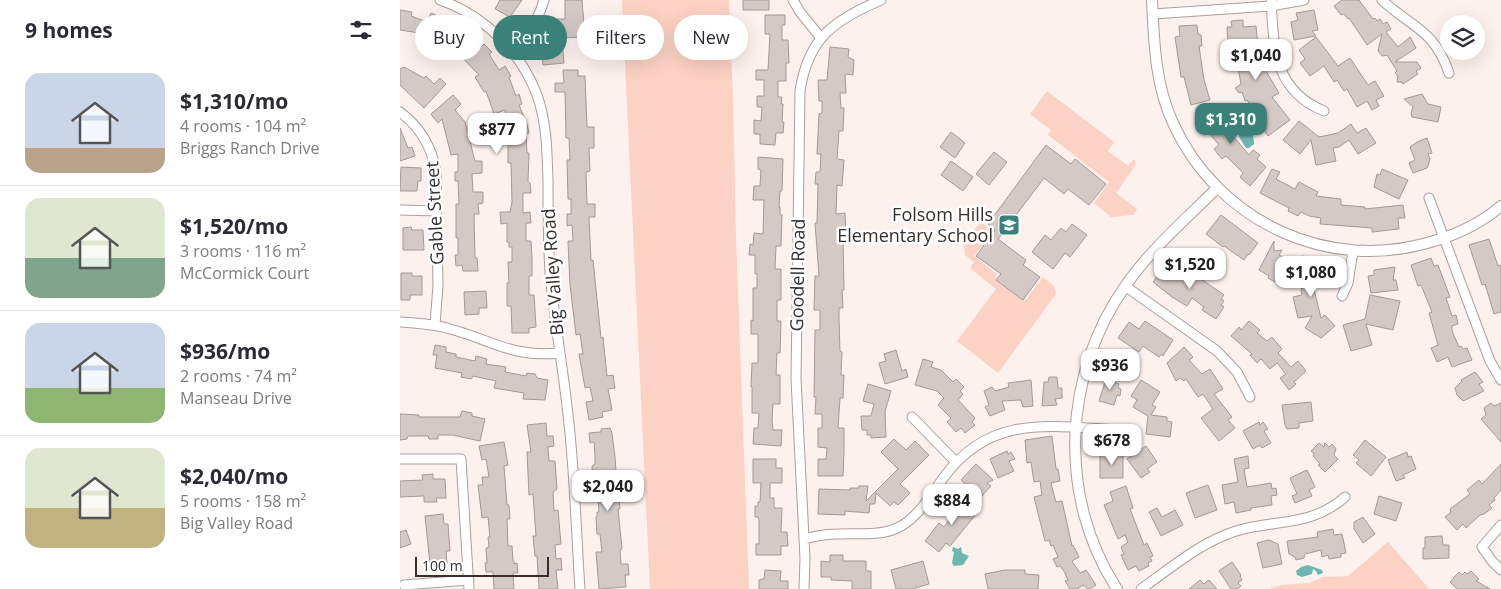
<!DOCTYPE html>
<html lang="en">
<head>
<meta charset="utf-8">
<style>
	body { margin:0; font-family:"Open Sans",sans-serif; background:#f2f2f3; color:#2b2b33; height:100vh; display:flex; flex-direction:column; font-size:19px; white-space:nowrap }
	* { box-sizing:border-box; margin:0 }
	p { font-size:16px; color:#7c7c81 }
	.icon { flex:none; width:28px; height:28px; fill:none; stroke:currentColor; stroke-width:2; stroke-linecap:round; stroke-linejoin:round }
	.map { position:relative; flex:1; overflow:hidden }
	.details { display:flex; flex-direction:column; background:#fff; width:400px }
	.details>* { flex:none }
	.banner { position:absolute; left:15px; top:15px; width:475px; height:45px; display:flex; gap:10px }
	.buttons { position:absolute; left:1040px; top:15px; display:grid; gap:10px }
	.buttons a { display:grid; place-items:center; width:45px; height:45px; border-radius:50%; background:#fff; box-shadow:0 5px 20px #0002; font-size:25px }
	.scale { position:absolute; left:15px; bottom:12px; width:134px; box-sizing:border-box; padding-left:5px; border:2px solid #332f2d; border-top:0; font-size:14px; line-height:18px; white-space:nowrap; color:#332f2d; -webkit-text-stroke:4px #fff; paint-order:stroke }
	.price { position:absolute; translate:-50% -42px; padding:0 11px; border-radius:10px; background:#fff; color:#222; font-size:16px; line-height:32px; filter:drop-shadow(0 1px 2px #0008) }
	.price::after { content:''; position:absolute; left:50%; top:30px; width:15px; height:11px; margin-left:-8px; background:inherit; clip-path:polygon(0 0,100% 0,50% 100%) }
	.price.active { background:#3a817a; color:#fff }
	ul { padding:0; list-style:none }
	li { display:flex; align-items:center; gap:15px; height:125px; padding:0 25px }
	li+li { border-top:1px solid #e1e1e2 }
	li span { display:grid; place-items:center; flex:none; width:140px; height:100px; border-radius:15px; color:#555 }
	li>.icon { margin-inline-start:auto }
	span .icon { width:60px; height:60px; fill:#fffc; stroke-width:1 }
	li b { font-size:21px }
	h2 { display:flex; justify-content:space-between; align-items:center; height:60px; padding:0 25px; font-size:21px }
	.pill { padding:0 18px; border-radius:22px; background:#fff; box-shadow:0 5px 20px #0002; font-size:18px; line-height:45px }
	.pill.active { background:#3a817a; color:#fff }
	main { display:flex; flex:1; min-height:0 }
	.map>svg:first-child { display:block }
	.green { fill:#fcd2c4 }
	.water { fill:#6bb8b0 }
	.building { fill:#d5c9c5; stroke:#a59996 }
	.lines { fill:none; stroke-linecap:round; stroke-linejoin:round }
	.minor-casing { stroke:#ab9f9c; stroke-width:11 }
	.tertiary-casing { stroke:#ab9f9c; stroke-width:12 }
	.minor { stroke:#fff; stroke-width:9 }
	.tertiary { stroke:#fff; stroke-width:10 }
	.labels { text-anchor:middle; stroke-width:5; stroke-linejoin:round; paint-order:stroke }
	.street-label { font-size:18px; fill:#332f2d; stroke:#fff }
	.poi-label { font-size:18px; fill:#332f2d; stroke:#fff; text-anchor:end }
</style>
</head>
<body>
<main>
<section class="details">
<h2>9 homes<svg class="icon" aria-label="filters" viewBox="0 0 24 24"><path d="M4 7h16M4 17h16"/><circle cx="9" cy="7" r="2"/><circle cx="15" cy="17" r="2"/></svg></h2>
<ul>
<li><span style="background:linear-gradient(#c9d6e8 75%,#b9a48a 0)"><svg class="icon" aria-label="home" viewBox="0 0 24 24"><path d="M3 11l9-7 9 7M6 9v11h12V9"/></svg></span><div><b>$1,310/mo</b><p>4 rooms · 104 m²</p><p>Briggs Ranch Drive</p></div></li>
<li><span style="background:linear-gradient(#dfe7d0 60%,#7fa58c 0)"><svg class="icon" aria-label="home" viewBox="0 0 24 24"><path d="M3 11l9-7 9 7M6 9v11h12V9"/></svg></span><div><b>$1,520/mo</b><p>3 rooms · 116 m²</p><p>McCormick Court</p></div></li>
<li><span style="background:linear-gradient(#c9d6e8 65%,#8fb573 0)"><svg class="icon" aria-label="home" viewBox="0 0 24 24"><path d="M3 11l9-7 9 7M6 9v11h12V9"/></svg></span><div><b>$936/mo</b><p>2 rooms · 74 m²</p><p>Manseau Drive</p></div></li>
<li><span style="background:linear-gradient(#dfe7d0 60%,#c2b280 0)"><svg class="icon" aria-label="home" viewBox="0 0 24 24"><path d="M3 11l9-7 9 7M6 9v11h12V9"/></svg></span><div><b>$2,040/mo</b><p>5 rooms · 158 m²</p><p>Big Valley Road</p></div></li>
</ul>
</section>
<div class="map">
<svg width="1101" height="589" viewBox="0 0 1101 589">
	<rect width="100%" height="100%" fill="#fdf1ed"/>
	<!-- green -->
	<path class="green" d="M222 0H329L333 96 336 238 349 589H250Z
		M647 91 714 142 708 151 728 166 734 159 736 164 716 193 737 209 733 215 711 217 694 203 709 182 648 135 651 130 630 114Z
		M581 222 593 232 574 256 597 274 595 278 625 301 643 277 654 286 656 294 598 373 557 341 596 289 570 268 574 262 565 255 564 242Z
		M988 542 1029 589H869L881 585 909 583 923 577 948 576Z"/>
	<!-- water -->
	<path class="water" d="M846 126C852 131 854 136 854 144L849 148H846L839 137V130Z
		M553 547 558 549 561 547 562 553 569 556 563 565 554 566 552 563 554 552 552 551Z
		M908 565 922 570 923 573 918 575 916 571 913 569 912 574 902 577 897 575 896 571 901 567Z"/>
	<!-- building -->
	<path class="building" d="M100 0H122L110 17 95 9Z
		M165 0H182L185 37 158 38 157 19H165Z
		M343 0H369V10H343Z
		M942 0H959L973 19 975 18 977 21 980 19 983 24 987 22 991 29 986 32 998 47 1010 37 1016 48 995 62H1017L1021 68 1016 71 1018 74 1003 84 1002 82H997L998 76 995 73 997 71 987 55 982 56 978 51 982 34 967 45 949 18 948 19 944 14 941 15 934 6Z
		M0 10 12 12 11 16 27 22 31 13 40 17 39 19 56 25 54 32 72 39 80 48 84 44 92 52 89 54 99 70 105 66 111 76 109 77 116 96 119 94 122 104 119 105 127 124 129 133 126 134 127 153H129L128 182 130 183 131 193H123V213L130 212 131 223H126V241H131L132 258V276H129V295H134L135 310 136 327 129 328V333H112L111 306H107V283H109L108 262H112V247H109V242H107V223L101 224 100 212H110L112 202 111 163H108V142H111L105 110 94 114 86 91 84 92 75 77 79 75 50 45 47 52 36 48 38 42 13 32 0 30Z
		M914 10 918 30 912 31 916 36 894 40 891 22 898 20 896 13Z
		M365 15H385V25H382V40H388L389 63H386V81H378V97H382L381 104H383L382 122H384L383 133H376L375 145 360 144V134H354V120L361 121 362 107H357V96H364V80H356V70H368L370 34H365Z
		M843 20V27L856 26 858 48H859L863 66 879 93 872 97 890 120 868 136 863 128 860 131 853 122 858 118 847 100 845 101 842 92 839 93 835 88 841 84 836 57 848 55 845 41 828 42 827 27H832L831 21Z
		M797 25 798 34 801 35 802 46H799L804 80 810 100 791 105 784 77H781L775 37 780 36 779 26Z
		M916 37 938 66 950 58 968 85 975 81 984 96 976 100 979 106 972 110 967 101 957 107 947 89 944 91 937 80 934 82 924 66 910 76 900 63 905 59 899 50Z
		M162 42 164 63 143 65 142 55H147L146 43Z
		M430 47 449 49 448 57 454 60 453 75 445 74 446 93H440L441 108H444L443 131H439L437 159 444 160 442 186 437 185 436 214 445 213 446 236H443L444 290H442L443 308H439V318L440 351 442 352 441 375H444L443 398H440L438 428H444V451L443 476H418V459H426L427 448 418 447V428H422V414H415L416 397H414L415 330H420V310H414L415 276H419L415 223H417L418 184H415L416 172H420L421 154H417L419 114 422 113V101H419L418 80H427Z
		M4 67 24 78 26 76 34 84 40 78 46 84 24 108 0 85V69Z
		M163 70H178V76H185L187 127H194V148H189L190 171 186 172 187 204H195V217H189L191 261 193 260 201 338 203 337 207 376 213 375 215 388 208 389 212 410 202 412 203 417 189 420 186 402 193 401 190 387 185 388 179 354H183L180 334 176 335 170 285 168 241H173L172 225 167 226V214H171V199H168L167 160H170L169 138H166L165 92H155V83H164Z
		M1022 94 1028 104 1041 107 1038 122 1012 117 1011 113 1013 107 1004 99Z
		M53 95 61 104 55 110 65 122 75 161H82V173L72 174 73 192H83V203L78 204 79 214H74L75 258H77L78 271H63L62 265 56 266 55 255H58V238H56V204H59L58 181H55V172H58V154L51 155 42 119 38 123 31 114Z
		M818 108 822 116 825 115 831 127 834 124 840 132 834 137 849 155 853 150 860 155 857 159 866 167 850 186 840 177 843 173 826 156 822 159 814 149 819 145 810 134 808 135 805 128 800 131 795 119Z
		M899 121 919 137 938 133 951 124 957 133 966 128 976 143 958 154 949 140 939 147 933 148 936 161 916 165 911 140 900 154 883 140Z
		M0 128 8 148 12 147 15 156 0 161Z
		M551 132 565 143 555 158 540 147Z
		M1027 138 1032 153 1028 154 1030 159 1028 166 1027 168 1013 173 1009 163 1015 160 1010 147 1017 142Z
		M646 145 671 164 675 159 706 184 689 205 668 189 664 194 644 178 598 239 626 260 623 265 640 277 623 300 596 280 601 274 576 256 595 230 588 224Z
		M594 152 607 162 589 185 576 174Z
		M358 157 383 159 382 191H380L379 207H380V214L382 215 381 246H376L375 269H381V300H377V321H381L380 353H377L376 375H380V404H373L372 420 373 430H382L381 446 353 444 354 428H358L359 413H352V387H351L352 363H358V334H351V320L353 321V288H357V274H355V255H349L350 244 353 245 354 233 363 234 364 200H353L354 186H360L361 170 358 169Z
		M551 161 573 177 563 191 541 175Z
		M1 167 21 168V181H18L17 191H0Z
		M872 169 880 172 876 179 895 189 899 182 918 192 916 196 941 199V205L965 207V209L1003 205 1005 218H998L999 229 972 232V228L920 224 921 218 909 216 901 212 898 216 888 211 889 208 860 193Z
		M982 169 1008 180 999 199 974 187 977 174 980 175Z
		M821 215 858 243 849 255 848 254 844 260 824 246 823 247 806 234Z
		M672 224 687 235 670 257 665 253 653 269 632 252 645 235 651 240 661 228 666 232Z
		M11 227 12 230H23L24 250H3V228Z
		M1089 239 1098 266 1101 265V312L1094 314 1085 284 1082 285 1069 245Z
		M874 241V251L882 250 879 255 889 260 879 280 877 278 875 282 868 278 869 276 859 270Z
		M902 256 916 259 915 265 918 266 917 268 922 270 918 286 913 285 921 318 925 315 935 326 921 338 905 328 912 316 898 318 893 297 902 295 901 291 904 278 896 276Z
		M1031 258 1034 266 1038 265 1050 297 1046 298 1052 316 1056 315 1058 324 1052 326V331L1059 347 1061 346 1063 349 1067 348 1072 360 1052 367 1048 357 1037 362 1031 348 1038 345 1029 313 1032 312 1021 285 1018 286 1011 265Z
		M772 262 789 276 790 274 794 279 797 276 824 295 821 299 824 301 821 305 824 307 816 319 802 310 804 307 792 298 787 306 772 297 753 282 766 265 768 267Z
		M995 267 993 280H996L998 290 971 293 968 276 974 275V270Z
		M1 273H12V276H22V295H10V300H1Z
		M86 291 87 308H79V314L65 315 64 292Z
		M970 295 1000 301 993 330 966 324 972 345 951 351 943 325 965 319Z
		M745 321 773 340 763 356 762 354 759 357 743 346 739 352 718 338 729 322 739 329Z
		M849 321 860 330 857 333 867 341 872 337 882 349 878 353 891 367 898 361 906 371 894 382 896 384 889 390 880 378 886 374 877 363 870 369 861 359 857 363 850 355 852 354 831 336 839 327 841 330Z
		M35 345 46 347V352L56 354V357L75 361 76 356 87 359 86 364 106 367 105 372 126 376 127 373 135 374 137 378 148 380 145 400 123 399 124 393 94 388 96 381 73 376 71 379 61 377 62 373 35 368 37 355H33Z
		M784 347 793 357 789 360 802 374 810 369 823 389 814 394 832 417 828 420 835 428 819 441 801 418 813 409 803 394 798 397 786 379 784 381 780 378 776 381 767 363Z
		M496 350 502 371 506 369 508 377 485 384 479 363 486 361 484 354Z
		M523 359 533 362 531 367 541 370 553 382 556 379 564 387 560 391 563 394 558 400 575 418 572 422 575 425 565 433 561 428 556 432 547 422 551 418 538 405 544 398 537 391 515 385Z
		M1075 372 1083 382 1079 384 1084 391 1063 401 1057 395 1055 388 1062 381 1061 380Z
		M707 376 715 378 714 382 719 384 718 388 721 389 720 396 717 395 714 405 699 401Z
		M649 377H657L658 388H662V398L655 399 657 405 642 406 644 382H648Z
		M631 380 633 406 623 407 621 400 602 401 605 410 590 416 585 407 589 405 584 391 592 387 595 391 609 387 608 383Z
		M741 380 760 392 752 405 756 407 751 415 767 417V421L772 422 770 437 746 434 748 416 733 407 737 400 731 396Z
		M468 384 491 391 485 411 486 437 471 438V435H467V430H462L461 416H471L474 404 463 401Z
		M911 402 913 421 899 423V428L887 429 885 425 882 405Z
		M1091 403 1094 406 1101 403V442L1081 419 1086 415 1084 408Z
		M62 411 72 413V416L85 419 80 441 52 435H38V439H29L28 436H8L7 439 0 440V414L19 415V417H60Z
		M859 422 860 425 863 422 868 429 864 431 871 443 862 448 860 445 853 449 843 431Z
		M146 423 147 436H153L154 446 148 447 149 461H155L157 489 153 492 154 511 158 510 161 544 155 545 156 559 161 558 162 570H156L158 589H139L137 556H135L133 536H136L133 494 129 495 127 452H131L127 425Z
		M210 428 212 433 215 457 217 486H221V498H219L220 509H218L222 548 220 551 221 564H228L229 575H225L226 587 199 589 196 552H202L200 534H197L196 517H197V512H199L198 498 194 499 192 466 195 464V457L194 442 190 443 189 433 201 432V429Z
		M652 436 656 469H658L660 481 651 483 654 495 656 502 662 501 672 546 673 545 679 557 672 561 680 573 686 570 696 585 690 589H687L684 585 677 589H670L665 581 668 580 664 571 660 566 657 567 653 559 658 557 653 545 651 546 649 540 645 541 634 497 642 495 640 481 634 482 631 462 627 463 625 440Z
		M494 439 506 450 515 441 529 455 500 484 510 493 498 505 494 502 490 506 476 493 475 504H470L469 513 445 511V515L418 514 419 489 450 490V488H459V486H468L466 501 498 469 481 452Z
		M965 440 986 457 971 476 956 463 959 460 953 455Z
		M104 442 108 465 104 466 107 505H109L110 519H107L108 546H112L113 561H114V564L117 563 118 573H113L114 589H94L93 572H86L85 563H87L86 548 89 547 88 537H90L88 517 82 518 78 485H83L82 477H89L86 459 82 460 79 446Z
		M919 443 924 447 925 443 929 447 932 444 936 449 934 455 938 459 925 472 918 465 920 464 913 456 914 453 911 451Z
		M746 446 757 462 747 469 750 472 741 478 727 459Z
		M607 451 608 454 611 452 615 459 609 461 614 471 598 478 590 459Z
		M1007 452 1008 457 1011 456 1016 469 1003 475 1005 478 996 481 988 460Z
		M700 455H723V478H700Z
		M848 456 849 468 844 469 847 487 871 483 872 489 876 488 877 495 871 496 872 505 851 508V510L836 513 834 502 825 504 822 485 838 482 834 459Z
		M353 459H376V468H382V483H370V498H374V508H382L381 532H387L388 546H381V555H356V544H359V520L358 517H355V506H358V502H360L361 483H353Z
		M576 464 593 480 587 483 591 486 580 498 561 480Z
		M1101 464V490L1094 498 1095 500 1089 505 1092 508 1084 514 1080 515 1066 528 1063 524 1057 530 1045 517 1051 512 1050 509 1070 494 1067 490 1079 480 1082 484Z
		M907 470 915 487 909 490 912 496 895 503 892 496 897 494 890 478Z
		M33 474V479H45L46 498H36L37 502H24V496L0 497V481L23 480 22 475Z
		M808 485 817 510 795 518 786 493Z
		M726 486 733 508 730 509 744 545 747 543 753 556 750 557 752 561 748 563 749 566 739 571 736 566 728 570 721 555 724 554 721 547 728 542 725 535 718 539 704 505 713 501 710 492Z
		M979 496 1002 503 996 521 974 514Z
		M556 498 577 513 550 546 546 543 539 552 525 541 539 523 544 527 555 512 548 507Z
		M757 508 762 517 775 510 783 525 761 536 749 512Z
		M43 514 44 524H48L50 551H46L47 563 30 564 25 516Z
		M963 517 975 534 963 543 954 529V522Z
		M933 529 934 535 942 534 946 553 941 554V557L929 559 928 555 922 557 921 550 905 554 904 558 896 560 895 557 889 554 887 541 918 537 917 532Z
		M6 530 11 544 0 548V532Z
		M1042 536 1043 545H1049V558L1023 559V548H1025V537Z
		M869 540 878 544 882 564 863 568 857 543Z
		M430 555H443V561H466V571H471V589H452V581L431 580V577H421V561L430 562Z
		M523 561 529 584 512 589H496L491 570Z
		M832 562 841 575 840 576 842 580 838 583 841 586 837 589H831L819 571Z
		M365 570 381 571 380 581H388V589H359V580L364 579Z
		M605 570H625V574L639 575 638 589H588L585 574Z
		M1071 571 1079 579 1076 581 1090 589H1057L1050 582 1059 572 1062 575 1065 572 1067 574Z
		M800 580 804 584 809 580 817 589H789Z"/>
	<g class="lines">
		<!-- minor casing -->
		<g class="minor-casing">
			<path id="minor" d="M40 0C84 15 121 52 137 95 147 123 147 152 148 181 148 212 148 242 150 272 154 320 163 367 168 415 175 473 176 531 180 589
				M393 0 400 12 421 38
				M871 0C874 47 873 90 924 111
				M982 0C1012 28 1034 29 1049 73
				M753 14 871 6 904 0
				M112 51C127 37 138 21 144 0
				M0 112C20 127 32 147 36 172L38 285 35 325
				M1029 198 1090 361 1101 380
				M0 210 37 211
				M725 286 817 351 837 372 850 397
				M942 296 948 283 953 251
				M0 322C17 323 34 324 50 329 92 340 112 358 159 353
				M512 417 556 462
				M0 459H61L69 589
				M1101 525 1082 547 1092 561 1101 570
				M404 539C415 536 426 534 438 534 457 533 477 536 495 529 517 520 530 496 544 477 590 414 650 426 718 430
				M4 585 69 580
				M404 589 405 558 396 379 400 91C408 38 434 20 481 0
				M741 589C771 568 801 542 836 531 876 519 911 527 945 497"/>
		</g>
		<!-- tertiary casing -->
		<g class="tertiary-casing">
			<path id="tertiary" d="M752 0C754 42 755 84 773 123 818 222 929 274 1034 241 1058 234 1082 222 1101 206
				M717 589C657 497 663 373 726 285 751 249 786 219 817 188"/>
		</g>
		<!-- minor -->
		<use href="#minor" class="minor"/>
		<!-- tertiary -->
		<use href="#tertiary" class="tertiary"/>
	</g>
	<!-- icons -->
	<defs>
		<g id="school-square" transform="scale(1.125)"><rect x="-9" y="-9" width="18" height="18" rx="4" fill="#3a817a" stroke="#fff"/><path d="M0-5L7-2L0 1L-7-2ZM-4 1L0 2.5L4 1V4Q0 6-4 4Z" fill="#fff"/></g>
	</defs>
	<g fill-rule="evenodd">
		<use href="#school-square" x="609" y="225"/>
	</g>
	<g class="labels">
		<!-- street labels -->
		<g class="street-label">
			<text transform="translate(35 213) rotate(-93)" y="6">Gable Street</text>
			<text transform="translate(153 272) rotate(-94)" y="6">Big Valley Road</text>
			<text transform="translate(398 275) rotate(-89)" y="6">Goodell Road</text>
		</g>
		<!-- poi labels -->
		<g class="poi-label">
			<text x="593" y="221">Folsom Hills<tspan x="593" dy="21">Elementary School</tspan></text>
		</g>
	</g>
</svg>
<div class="buttons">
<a><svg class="icon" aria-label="layers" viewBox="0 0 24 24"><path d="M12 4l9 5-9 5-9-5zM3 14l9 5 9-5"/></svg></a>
</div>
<div class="scale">100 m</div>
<b class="price" style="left:856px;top:81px">$1,040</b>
<b class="price active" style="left:831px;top:145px">$1,310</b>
<b class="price" style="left:97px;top:155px">$877</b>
<b class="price" style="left:790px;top:290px">$1,520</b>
<b class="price" style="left:911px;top:298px">$1,080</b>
<b class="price" style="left:710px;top:391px">$936</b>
<b class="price" style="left:712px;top:466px">$678</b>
<b class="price" style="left:208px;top:512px">$2,040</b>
<b class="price" style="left:552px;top:526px">$884</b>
<div class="banner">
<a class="pill">Buy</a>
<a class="pill active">Rent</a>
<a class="pill">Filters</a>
<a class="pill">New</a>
</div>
</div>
</main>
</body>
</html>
